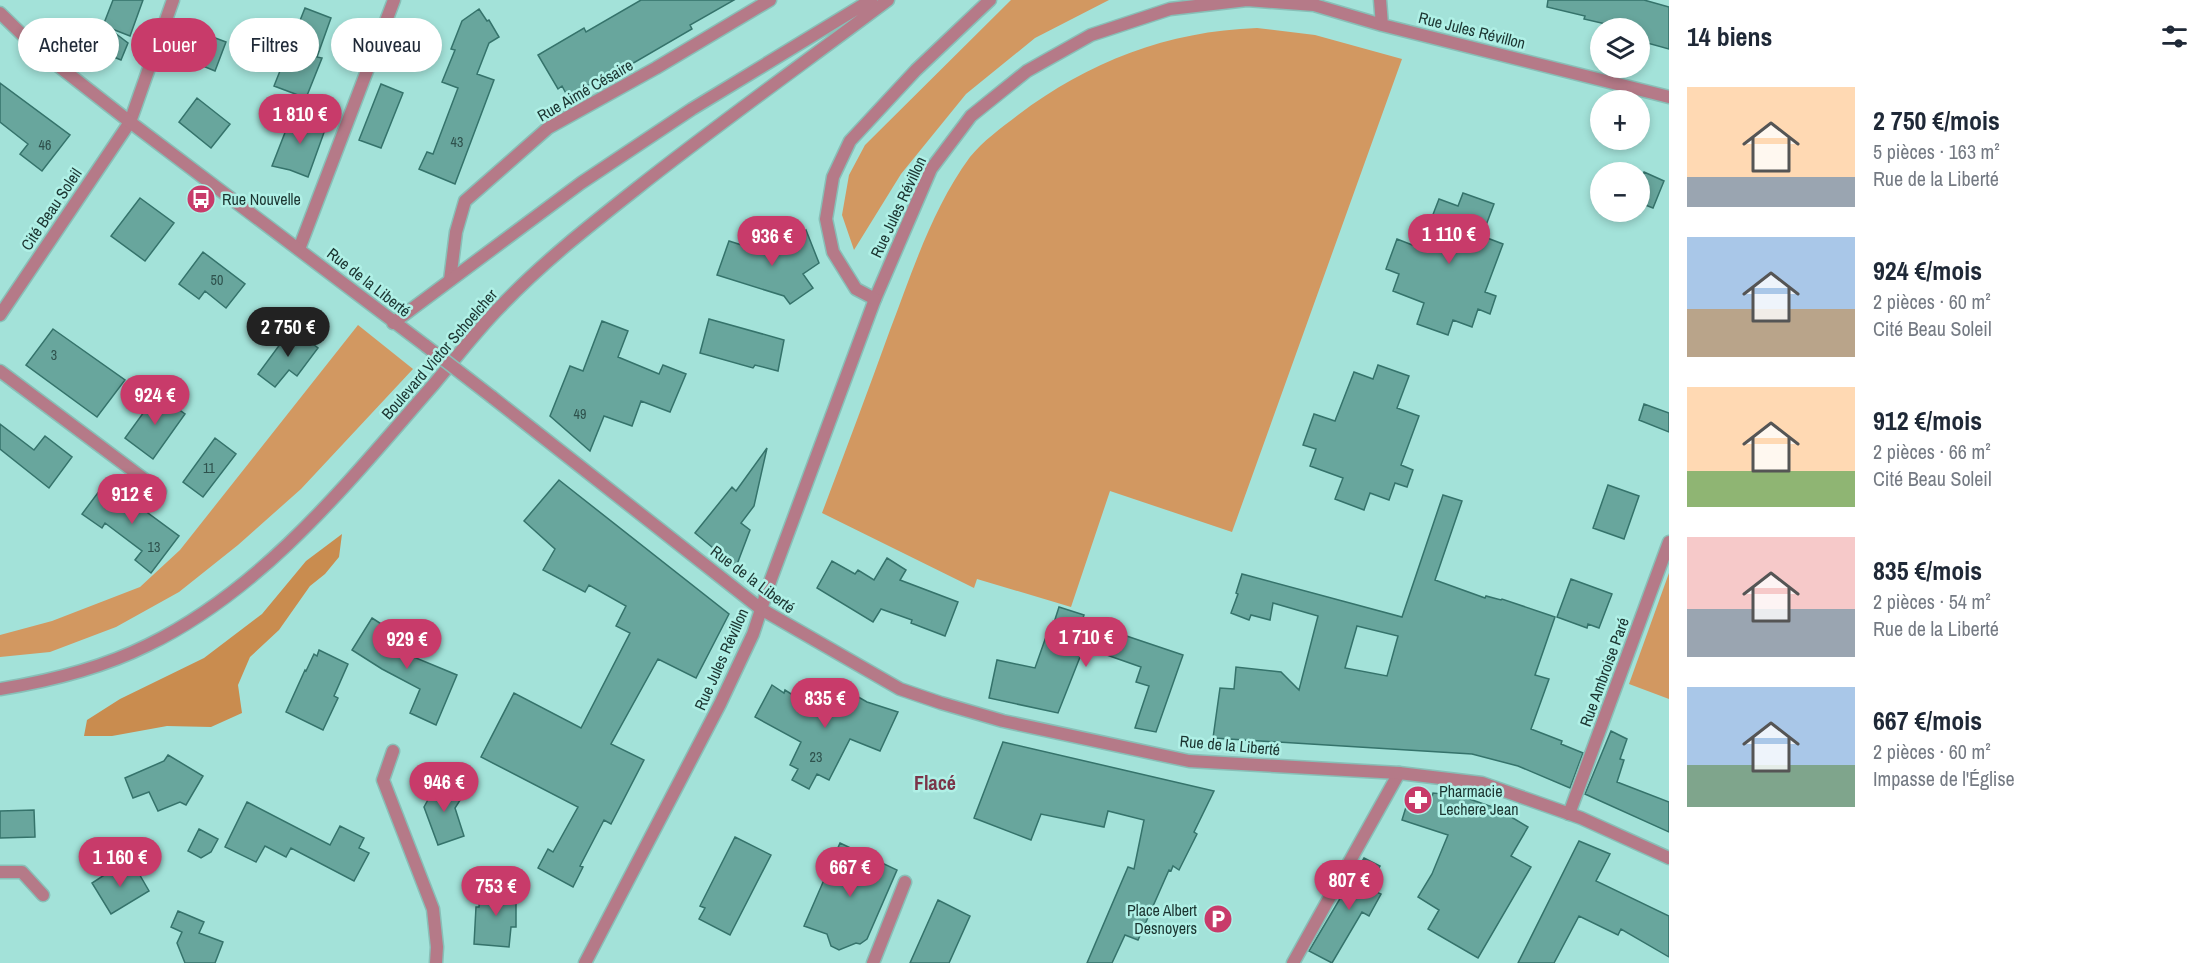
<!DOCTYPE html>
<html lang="fr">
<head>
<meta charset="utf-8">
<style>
	body { margin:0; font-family:"Archivo Narrow",sans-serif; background:#f2f2f3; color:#1f2937; height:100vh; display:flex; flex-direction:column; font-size:22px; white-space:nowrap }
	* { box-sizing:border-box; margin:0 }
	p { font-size:20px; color:#747a83 }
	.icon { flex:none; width:33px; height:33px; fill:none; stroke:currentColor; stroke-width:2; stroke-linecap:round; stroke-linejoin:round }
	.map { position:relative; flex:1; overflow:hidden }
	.drawer { display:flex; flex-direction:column; background:#fff; width:540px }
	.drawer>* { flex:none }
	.guide { position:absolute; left:18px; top:18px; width:570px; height:54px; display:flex; gap:12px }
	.buttons { position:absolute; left:1590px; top:18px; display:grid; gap:12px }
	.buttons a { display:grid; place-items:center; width:60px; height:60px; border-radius:50%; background:#fff; box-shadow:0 3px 9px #0003; font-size:30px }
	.price { position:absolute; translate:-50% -51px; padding:0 14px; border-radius:21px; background:#c83b6a; color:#fff; font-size:20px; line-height:39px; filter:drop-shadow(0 2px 3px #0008) }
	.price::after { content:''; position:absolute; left:50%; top:36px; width:18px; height:14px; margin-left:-9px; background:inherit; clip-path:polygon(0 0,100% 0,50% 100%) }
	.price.selected { background:#222; color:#fff }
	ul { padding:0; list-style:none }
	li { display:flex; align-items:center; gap:18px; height:150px; padding:0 18px }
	li span { display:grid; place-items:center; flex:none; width:168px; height:120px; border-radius:0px; color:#555 }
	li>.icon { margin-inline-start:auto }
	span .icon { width:72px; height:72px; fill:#fffc; stroke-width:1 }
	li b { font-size:26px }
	h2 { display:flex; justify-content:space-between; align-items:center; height:72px; padding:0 18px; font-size:26px }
	.tag { padding:0 21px; border-radius:27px; background:#fff; box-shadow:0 3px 9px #0003; font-size:21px; line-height:54px }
	.tag.selected { background:#c83b6a; color:#fff }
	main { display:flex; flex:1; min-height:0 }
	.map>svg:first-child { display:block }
	.green { fill:#d29861 }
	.forest { fill:#c98c4f }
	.building { fill:#68a69d; stroke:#35736b; stroke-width:1.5; fill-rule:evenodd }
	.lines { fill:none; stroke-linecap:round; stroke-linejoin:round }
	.minor-casing { stroke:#88bfb7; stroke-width:15 }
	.tertiary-casing { stroke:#88bfb7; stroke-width:15 }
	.minor { stroke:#b57a88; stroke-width:12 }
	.tertiary { stroke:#b57a88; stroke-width:12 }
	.tertiary-bridge-casing { stroke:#88bfb7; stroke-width:15; stroke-linecap:butt }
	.tertiary-bridge { stroke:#b57a88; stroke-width:12 }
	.labels { text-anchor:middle; stroke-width:5; stroke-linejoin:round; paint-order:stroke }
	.number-label { font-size:14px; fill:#2e514c }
	.street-label { font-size:16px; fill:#1b3531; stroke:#b0f0e6 }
	.poi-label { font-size:16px; fill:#1b3531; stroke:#b0f0e6; text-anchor:start }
	.quarter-label { font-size:20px; font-weight:bold; fill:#7b3549; stroke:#b0f0e6 }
</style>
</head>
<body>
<main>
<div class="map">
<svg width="1669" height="963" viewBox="0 0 1669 963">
	<rect width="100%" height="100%" fill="#a3e2d9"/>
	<!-- green -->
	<path class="green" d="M1011 0H1109L1035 38 966 94 901 174 854 250 842 215 849 175 865 145Z
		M1257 28 1315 35 1402 59 1232 532 1110 491 1071 607 977 579 974 588 822 513C845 452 868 391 890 330 913 270 932 209 970 157 983 141 1001 128 1018 115 1088 62 1168 31 1257 28Z
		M358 325 413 369 301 489 238 545 179 592 116 627 50 652 0 657V635L52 621 140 587 180 550Z
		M1669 573V699L1629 684Z"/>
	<!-- forest -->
	<path class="forest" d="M342 534 339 557 325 574 310 586 279 630 250 657 238 685 242 713 211 727 167 726 112 736H84L87 720 120 699 204 658 262 614 306 561Z"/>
	<!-- building -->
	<path class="building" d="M113 0H143L130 36 107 27 128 43 121 60 94 49Z
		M641 0H734L690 25 692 29 606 79 604 76 568 97 562 86 558 89 538 55 584 28 586 32Z
		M1548 0H1644L1669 7V49L1640 41 1641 33H1640V28H1623L1584 19 1585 16 1547 7Z
		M305 8 331 18 317 57 322 58 306 98 274 86Z
		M479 9 487 21 489 20 499 37 489 43 477 74 494 80 455 184 419 169 427 152 433 154 458 88 442 82 455 50 451 49 462 21Z
		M191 29 226 42 215 71 181 57Z
		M0 83 70 135 42 171 20 154 28 144 0 122Z
		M381 84 403 93 381 148 359 140Z
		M197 98 230 124 211 148 179 122Z
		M293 112 326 127 308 177 290 170 272 166Z
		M1644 172 1664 181 1653 208 1640 203V185Z
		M1463 193 1494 204 1482 236 1503 244 1485 292 1496 296 1490 314 1478 309 1472 327 1453 320 1448 335 1417 324 1424 303 1393 291 1399 274 1386 269 1397 239 1420 248 1439 199 1458 206Z
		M140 198 174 223 145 261 111 236Z
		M806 230 819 263 803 274 813 288 790 304 784 296 717 275 729 241 773 255Z
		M203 252 245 284 226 308 205 291 199 299 179 284Z
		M709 319 784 340 778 371 755 365 753 368 700 353Z
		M602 321 628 331 618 357 659 374 663 365 686 374 670 412 641 401 632 426 604 416 590 451 550 416 570 366 583 371Z
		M292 328 318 348 297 376 289 370 275 387 258 374Z
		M53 329 125 380 97 417 26 365Z
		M1378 365 1409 376 1397 408 1419 416 1401 465 1413 470 1407 487 1395 483 1389 500 1370 493 1364 510 1335 499 1343 478 1310 466 1316 449 1303 445 1314 414 1335 421 1354 372 1373 379Z
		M157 394 185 414 153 459 125 438Z
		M1644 404 1669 413V432L1639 420Z
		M0 424 34 450 45 436 72 457 49 488 0 449Z
		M215 438 236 454 203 497 183 482Z
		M767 448 754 506 741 523 750 530 736 567 695 533 732 487 736 491Z
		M559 480 729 614 696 678 658 659 611 744 644 760 611 824 604 820 580 866 583 867 573 887 538 868 548 849 553 852 578 807 481 757 514 693 581 728 630 633 616 626 626 606 589 585 585 592 543 570 555 549 524 521Z
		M106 482 179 536 151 573 135 560 142 551 105 523 102 528 82 514Z
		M1608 485 1639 496 1624 539 1593 528Z
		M1443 495 1462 501 1435 580 1485 598 1486 596 1501 600 1502 599 1555 617 1535 675 1549 679 1531 729 1562 741 1561 744 1583 753 1570 788 1518 766 1472 754 1213 738 1220 688 1234 689 1236 667 1281 672 1299 690 1318 616 1273 603 1270 620 1251 615 1249 620 1231 613 1238 594 1236 593 1242 574 1402 617ZM1357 626 1398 636 1387 676 1345 668Z
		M887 558 906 570 900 580 958 602 945 636 911 623 912 620 881 609 873 622 817 588 832 561 855 574 858 570 874 580Z
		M1571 579 1612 594 1599 628 1588 624 1587 628 1557 617Z
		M1059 607 1084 615 1082 621 1183 655 1156 732 1135 728 1149 686 1136 682 1141 667 1084 647 1058 713 989 698 997 660 1035 668 1048 631 1051 632Z
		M372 618 406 640 399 651 457 675 436 725 410 713 420 689 382 669 352 650Z
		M319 650 348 664 334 696 338 698 323 730 286 712 305 670 306 671 314 654 317 656Z
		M772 685 784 693 785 690 825 716 841 687 867 702 898 712 880 751 850 739 829 780 817 774 809 789 792 780 798 769 790 765 801 742 755 717Z
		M1611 731 1627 739 1620 759 1624 760 1617 782 1669 802V832L1585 794Z
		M1003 742 1214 791 1194 832 1197 834 1179 870 1173 866 1171 871 1169 870 1138 940 1125 935 1112 963H1087L1128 867 1134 869 1144 820 1108 811 1104 827 1041 814 1031 840 974 818Z
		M168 755 203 776 186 805 180 802 158 811 149 792 133 798 125 778 164 761Z
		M439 780 464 794 455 808 464 836 438 845 424 807Z
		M1411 791 1432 797 1433 793 1461 796 1498 809 1528 827 1511 856 1531 867 1478 958 1428 929 1439 910 1418 897 1432 874 1448 835 1402 820Z
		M247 802 330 845 340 826 364 838 359 848 369 853 354 881 291 848 286 857 265 846 256 862 225 847Z
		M34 810 35 837 0 838V811Z
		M199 829 218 839 211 852 201 858 188 851Z
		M735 837 771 855 730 935 699 919 705 908 700 906Z
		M1579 841 1610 854 1596 881 1669 916V957L1621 929 1618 935 1579 916 1554 963H1518Z
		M840 843 897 870 867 939 860 944 856 943 839 950 831 946 827 934 804 926Z
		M1364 858 1380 866 1375 874 1382 878 1374 891 1381 894 1369 916 1362 912 1332 963 1309 951Z
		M134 865 149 891 111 914 92 883 118 866 121 873Z
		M497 886H510L516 889V927H511L509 947 474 944 476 907H479L480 892 496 893Z
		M938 900 970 916 949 963H910Z
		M178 911 204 922 199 933 223 942 215 963H185L177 943 182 932 171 927Z"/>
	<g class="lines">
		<!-- minor casing -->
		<g class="minor-casing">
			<path id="minor" d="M1380 0 1382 25
				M299 249 394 0
				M450 280 456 232 465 201 548 128 656 68 770 0
				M0 315 130 122 173 0
				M0 371 160 491
				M393 751 383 780 433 909 437 947 436 963
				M1569 814 1669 542
				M0 872H22L43 895
				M585 963 720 704 753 634 771 579 875 299 931 169 971 116 1027 71 1091 35 1170 9 1247 0 1314 5 1382 25 1669 97
				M873 963 905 882
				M1293 963 1399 773"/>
		</g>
		<!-- tertiary casing -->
		<g class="tertiary-casing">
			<path id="tertiary" d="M0 13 38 50 130 122 426 346
				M875 299 856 289 833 252 826 219 833 177 850 141 916 70 990 0
				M393 323 581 183 692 109 871 0
				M492 397 761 609 900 689 941 703 1003 721 1189 761 1399 773 1482 783 1581 818 1669 858
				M0 689C50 681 102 668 148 645 266 587 349 481 434 384 456 358 477 330 501 306 542 263 589 226 636 189 718 124 804 63 888 0"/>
		</g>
		<!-- minor -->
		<use href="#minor" class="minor"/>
		<!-- tertiary -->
		<use href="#tertiary" class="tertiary"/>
		<!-- tertiary-bridge casing -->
		<g class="tertiary-bridge-casing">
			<path id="tertiary-bridge" d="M426 346 492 397"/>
		</g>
		<!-- tertiary-bridge -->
		<use href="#tertiary-bridge" class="tertiary-bridge"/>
	</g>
	<!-- icons -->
	<defs>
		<g id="bus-disc" transform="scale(1.5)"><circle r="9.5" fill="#c83b6a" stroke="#b0f0e6"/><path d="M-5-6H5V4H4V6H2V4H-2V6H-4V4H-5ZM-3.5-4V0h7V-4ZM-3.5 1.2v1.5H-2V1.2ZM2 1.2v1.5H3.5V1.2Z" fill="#fff"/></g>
		<g id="pharmacy-disc" transform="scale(1.5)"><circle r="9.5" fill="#c83b6a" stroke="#b0f0e6"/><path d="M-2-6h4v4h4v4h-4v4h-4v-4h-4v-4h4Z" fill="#fff"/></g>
		<g id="parking-disc" transform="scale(1.5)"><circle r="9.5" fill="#c83b6a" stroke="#b0f0e6"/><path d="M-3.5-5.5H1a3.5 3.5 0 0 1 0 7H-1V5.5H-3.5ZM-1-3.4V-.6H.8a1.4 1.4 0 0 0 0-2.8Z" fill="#fff"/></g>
	</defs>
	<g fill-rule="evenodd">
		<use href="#bus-disc" x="201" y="199"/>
		<use href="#pharmacy-disc" x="1418" y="800"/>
		<use href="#parking-disc" x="1218" y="919"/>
	</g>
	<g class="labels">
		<!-- number labels -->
		<g class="number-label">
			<text x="457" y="147">43</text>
			<text x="45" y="150">46</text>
			<text x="217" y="285">50</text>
			<text x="54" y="360">3</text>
			<text x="580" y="419">49</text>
			<text x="209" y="473">11</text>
			<text x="154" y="552">13</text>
			<text x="816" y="762">23</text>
		</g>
		<!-- street labels -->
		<g class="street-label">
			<text transform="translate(1472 30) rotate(14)" y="6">Rue Jules Révillon</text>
			<text transform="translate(585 90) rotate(-30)" y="6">Rue Aimé Césaire</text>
			<text transform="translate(898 207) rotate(-65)" y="6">Rue Jules Révillon</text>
			<text transform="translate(51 209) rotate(-56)" y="6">Cité Beau Soleil</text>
			<text transform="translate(369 282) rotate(38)" y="6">Rue de la Liberté</text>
			<text transform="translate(439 354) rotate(-49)" y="6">Boulevard Victor Schoelcher</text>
			<text transform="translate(753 579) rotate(37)" y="6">Rue de la Liberté</text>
			<text transform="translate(721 659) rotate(-66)" y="6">Rue Jules Révillon</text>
			<text transform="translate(1604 672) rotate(-70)" y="6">Rue Ambroise Paré</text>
			<text transform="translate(1230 745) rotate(5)" y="6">Rue de la Liberté</text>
		</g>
		<!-- poi labels -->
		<g class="poi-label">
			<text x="222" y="205">Rue Nouvelle</text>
			<text x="1439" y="797">Pharmacie<tspan x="1439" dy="18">Lechere Jean</tspan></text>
			<text x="1197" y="916" text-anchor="end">Place Albert<tspan x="1197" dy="18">Desnoyers</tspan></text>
		</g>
		<!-- quarter labels -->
		<g class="quarter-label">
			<text x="935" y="790">Flacé</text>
		</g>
	</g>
</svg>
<div class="buttons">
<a><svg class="icon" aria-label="layers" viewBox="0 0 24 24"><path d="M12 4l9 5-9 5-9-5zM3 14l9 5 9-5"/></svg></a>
<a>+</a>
<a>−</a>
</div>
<b class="price" style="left:300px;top:145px">1 810 €</b>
<b class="price" style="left:1449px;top:265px">1 110 €</b>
<b class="price" style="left:772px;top:267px">936 €</b>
<b class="price selected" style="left:288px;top:358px">2 750 €</b>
<b class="price" style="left:155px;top:426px">924 €</b>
<b class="price" style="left:132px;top:525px">912 €</b>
<b class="price" style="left:1086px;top:668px">1 710 €</b>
<b class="price" style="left:407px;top:670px">929 €</b>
<b class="price" style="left:825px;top:729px">835 €</b>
<b class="price" style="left:444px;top:813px">946 €</b>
<b class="price" style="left:120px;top:888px">1 160 €</b>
<b class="price" style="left:850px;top:898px">667 €</b>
<b class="price" style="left:1349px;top:911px">807 €</b>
<b class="price" style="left:496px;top:917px">753 €</b>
<div class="guide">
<a class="tag">Acheter</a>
<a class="tag selected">Louer</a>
<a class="tag">Filtres</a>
<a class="tag">Nouveau</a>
</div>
</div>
<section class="drawer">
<h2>14 biens<svg class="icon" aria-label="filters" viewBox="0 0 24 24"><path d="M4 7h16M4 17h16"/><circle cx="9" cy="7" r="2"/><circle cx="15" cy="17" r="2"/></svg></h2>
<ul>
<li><span style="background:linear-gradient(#ffd9b3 75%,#9aa5b1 0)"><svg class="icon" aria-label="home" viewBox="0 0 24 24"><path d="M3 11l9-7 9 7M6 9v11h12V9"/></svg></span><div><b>2 750 €/mois</b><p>5 pièces · 163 m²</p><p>Rue de la Liberté</p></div></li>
<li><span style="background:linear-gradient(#a9c7e8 60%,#b9a48a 0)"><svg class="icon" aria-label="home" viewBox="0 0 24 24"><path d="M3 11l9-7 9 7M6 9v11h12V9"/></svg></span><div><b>924 €/mois</b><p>2 pièces · 60 m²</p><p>Cité Beau Soleil</p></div></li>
<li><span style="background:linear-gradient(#ffd9b3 70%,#8fb573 0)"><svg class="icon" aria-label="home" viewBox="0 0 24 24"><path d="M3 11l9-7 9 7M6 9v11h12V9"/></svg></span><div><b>912 €/mois</b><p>2 pièces · 66 m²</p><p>Cité Beau Soleil</p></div></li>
<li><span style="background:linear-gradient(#f6c9c9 60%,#9aa5b1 0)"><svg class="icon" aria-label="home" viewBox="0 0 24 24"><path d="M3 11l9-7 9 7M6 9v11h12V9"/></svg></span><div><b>835 €/mois</b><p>2 pièces · 54 m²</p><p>Rue de la Liberté</p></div></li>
<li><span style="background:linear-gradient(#a9c7e8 65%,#7fa58c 0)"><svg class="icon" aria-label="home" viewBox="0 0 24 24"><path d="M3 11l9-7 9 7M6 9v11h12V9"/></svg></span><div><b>667 €/mois</b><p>2 pièces · 60 m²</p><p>Impasse de l'Église</p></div></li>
</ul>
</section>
</main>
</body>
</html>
